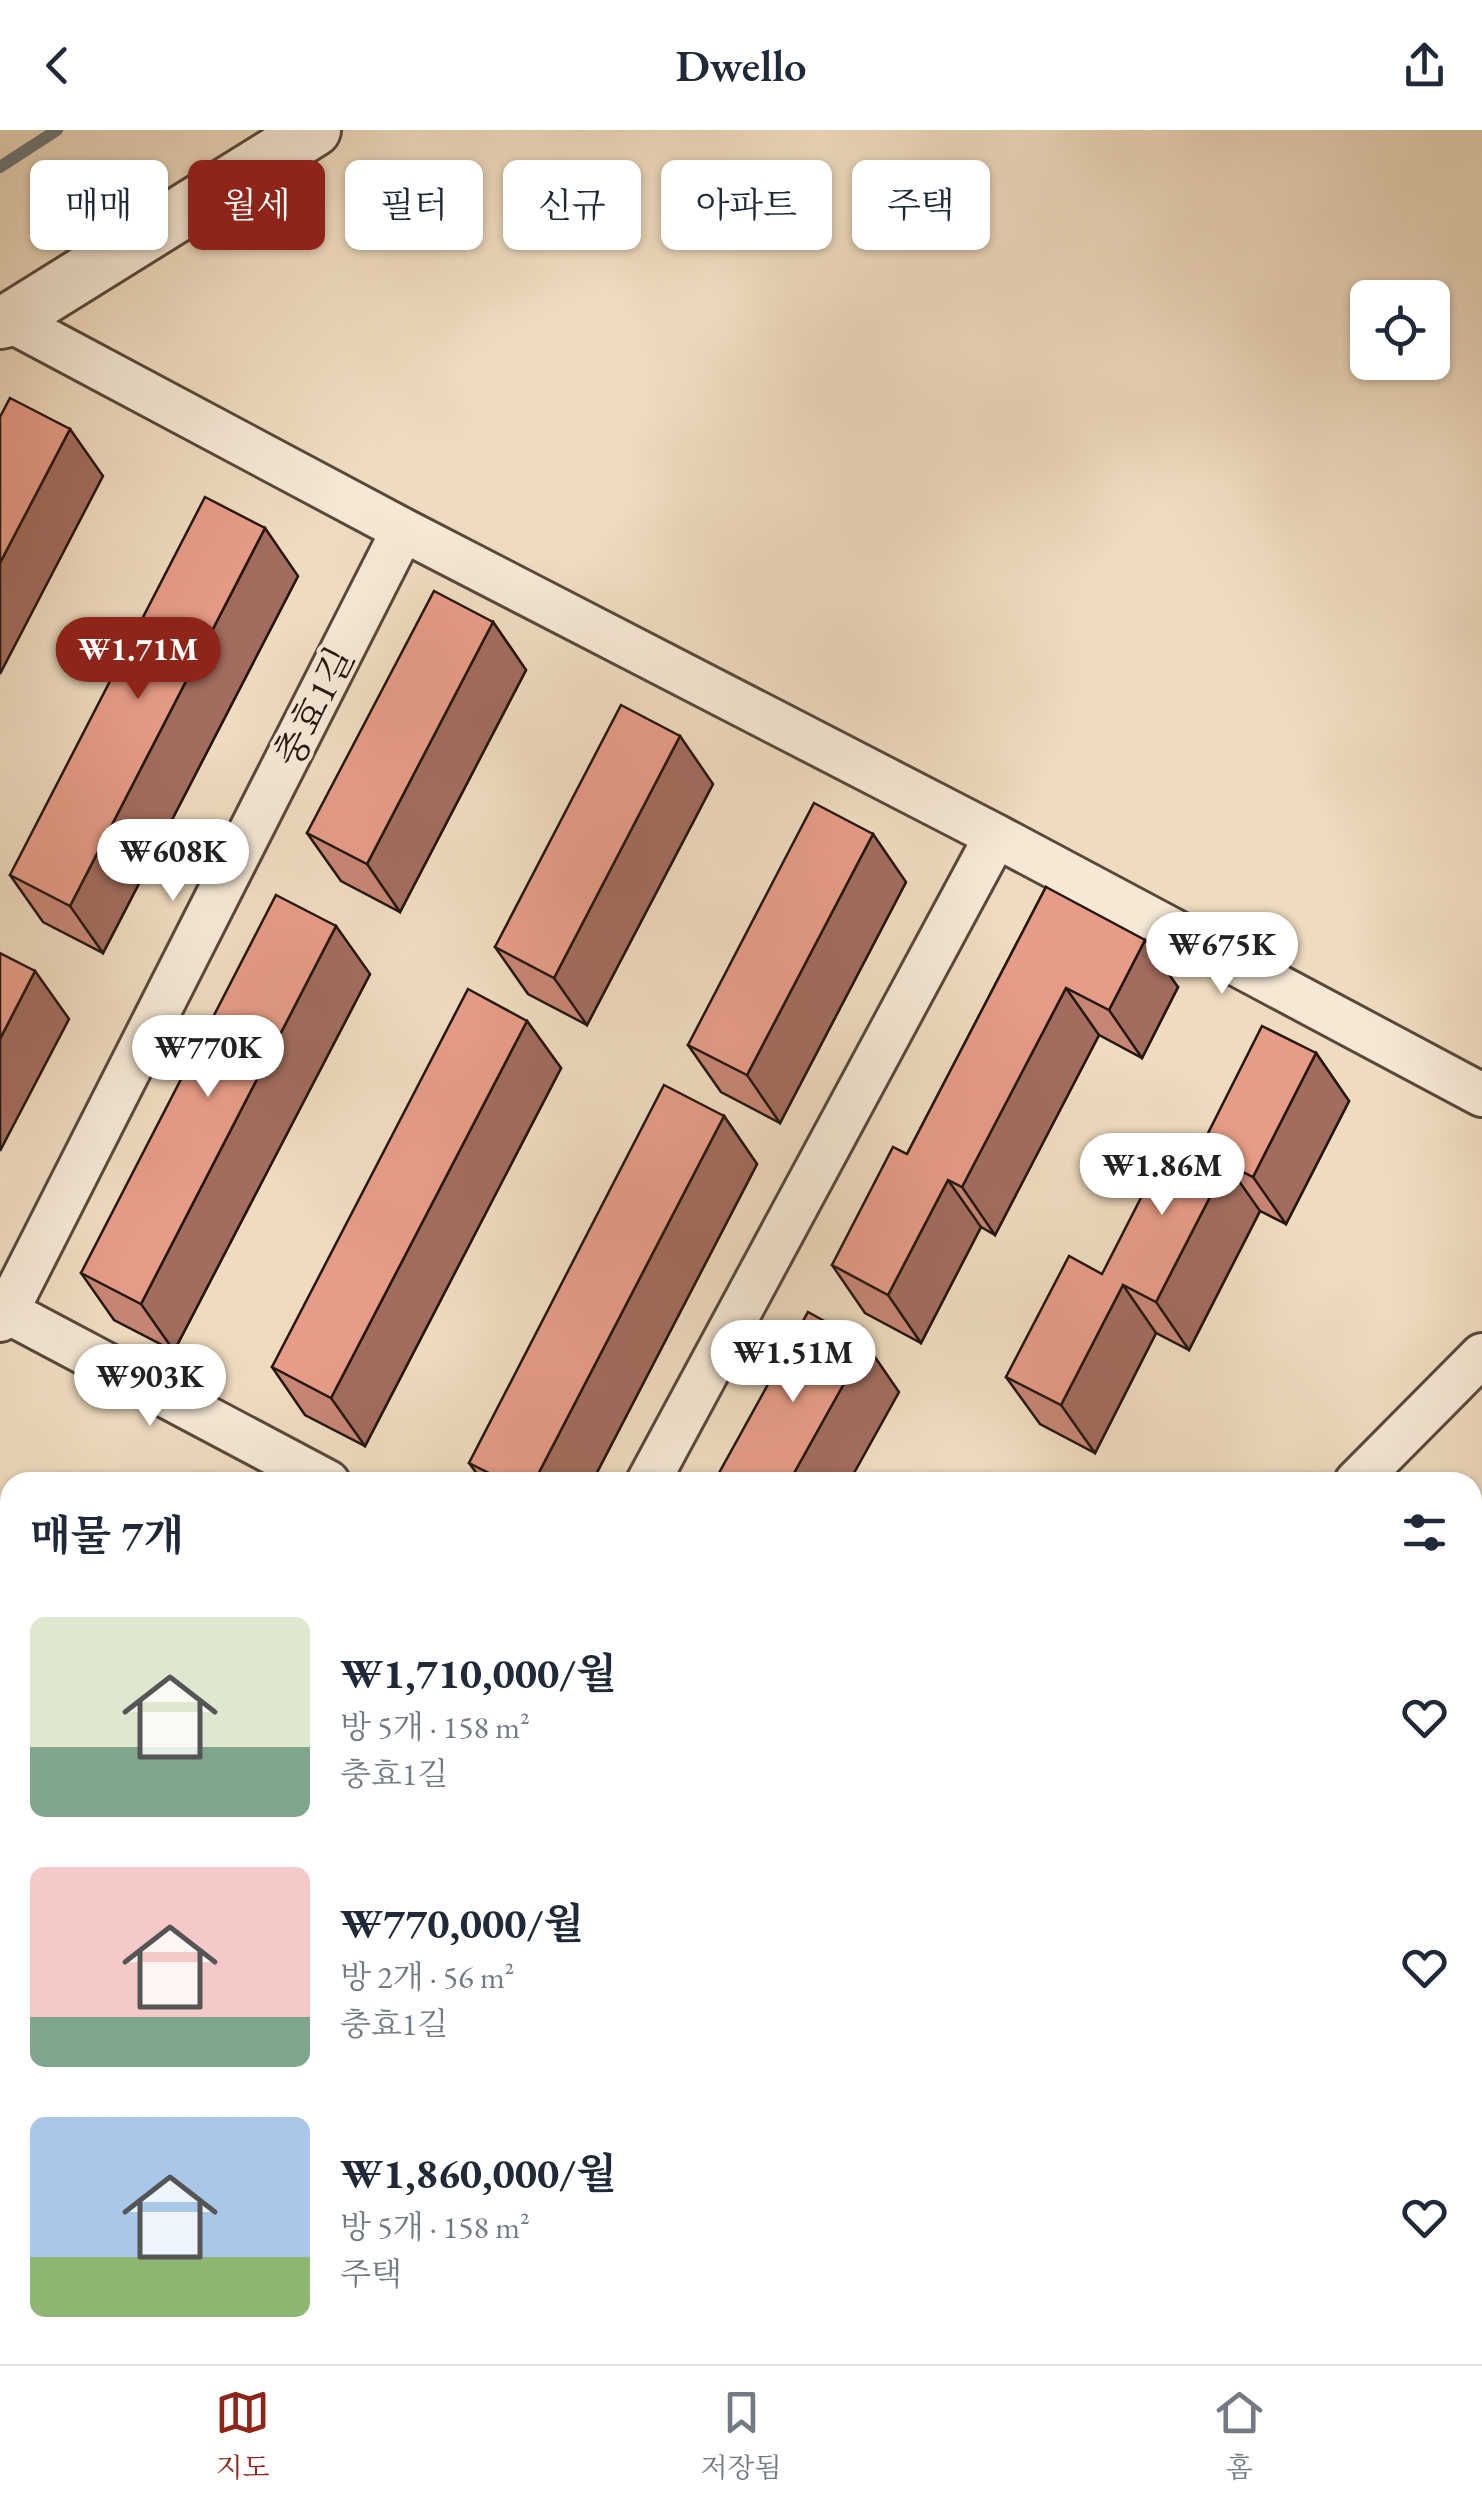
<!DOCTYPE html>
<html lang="ko">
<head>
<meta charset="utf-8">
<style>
	body { margin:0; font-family:"EB Garamond","Noto Serif KR",serif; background:#f2f2f3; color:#1f2937; height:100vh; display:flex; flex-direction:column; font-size:38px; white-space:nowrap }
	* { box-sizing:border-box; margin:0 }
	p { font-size:32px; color:#747a83 }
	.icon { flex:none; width:55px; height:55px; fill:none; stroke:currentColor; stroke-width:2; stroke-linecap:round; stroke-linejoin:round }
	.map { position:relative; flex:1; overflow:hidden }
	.panel { position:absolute; left:0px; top:1342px; width:1482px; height:892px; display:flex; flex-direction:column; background:#fff; border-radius:30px 30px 0 0; box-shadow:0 2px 8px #0004 }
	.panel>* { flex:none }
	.guide { position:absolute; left:30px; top:30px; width:1422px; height:90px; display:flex; gap:20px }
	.tools { position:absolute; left:1350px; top:150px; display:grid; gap:20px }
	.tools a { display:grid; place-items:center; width:100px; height:100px; border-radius:15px; background:#fff; box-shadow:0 2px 8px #0004; font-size:50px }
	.price { position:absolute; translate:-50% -85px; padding:0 22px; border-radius:35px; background:#fff; color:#222; font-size:32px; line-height:65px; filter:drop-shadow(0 2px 5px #0008) }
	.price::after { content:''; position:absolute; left:50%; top:60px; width:30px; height:22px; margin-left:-15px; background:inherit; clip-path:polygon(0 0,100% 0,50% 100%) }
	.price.active { background:#8f2418; color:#fff }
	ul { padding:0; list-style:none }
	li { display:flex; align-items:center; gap:30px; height:250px; padding:0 30px }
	li span { display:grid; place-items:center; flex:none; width:280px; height:200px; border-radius:15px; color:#555 }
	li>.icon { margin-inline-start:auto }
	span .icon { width:120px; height:120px; fill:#fffc; stroke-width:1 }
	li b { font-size:42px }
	h2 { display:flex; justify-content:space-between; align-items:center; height:120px; padding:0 30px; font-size:42px }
	.pill { padding:0 35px; border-radius:15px; background:#fff; box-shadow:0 2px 8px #0004; font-size:35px; line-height:90px }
	.pill.active { background:#8f2418; color:#fff }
	header { display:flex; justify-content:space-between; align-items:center; height:130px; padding:0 30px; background:#fff; font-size:45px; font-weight:600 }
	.menu { display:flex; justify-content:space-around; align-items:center; height:140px; border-top:2px solid #e0e1e3; background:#fff; font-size:28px; color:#747a83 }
	.menu a { display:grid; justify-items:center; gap:5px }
	.menu .active { color:#8f2418 }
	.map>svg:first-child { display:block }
	.green { fill:#bfbe8e; stroke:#726a50; stroke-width:2.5 }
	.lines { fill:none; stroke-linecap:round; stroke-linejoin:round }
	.stream { stroke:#6f7879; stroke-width:12 }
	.minor-casing { stroke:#58483c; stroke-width:48 }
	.tertiary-casing { stroke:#58483c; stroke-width:58 }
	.path { stroke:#251711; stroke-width:6; stroke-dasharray:2.5 5; stroke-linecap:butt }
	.minor { stroke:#f5e8d5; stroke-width:42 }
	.tertiary { stroke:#f5e8d5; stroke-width:52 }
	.wall { fill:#c78674; stroke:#251711; stroke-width:2.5 }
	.shaded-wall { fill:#a26d5e; stroke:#251711; stroke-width:2.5 }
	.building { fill:#e79c87; stroke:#251711; stroke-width:2.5 }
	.labels { text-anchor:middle; stroke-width:8; stroke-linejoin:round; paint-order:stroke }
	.street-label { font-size:38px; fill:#251711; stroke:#f5e8d5 }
</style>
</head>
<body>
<header><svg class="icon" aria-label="back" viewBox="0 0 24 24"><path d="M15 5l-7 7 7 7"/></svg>Dwello<svg class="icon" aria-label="share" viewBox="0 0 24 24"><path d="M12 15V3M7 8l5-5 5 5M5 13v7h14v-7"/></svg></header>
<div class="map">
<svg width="1482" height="2234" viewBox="0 0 1482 2234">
	<rect width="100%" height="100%" fill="#efdbbf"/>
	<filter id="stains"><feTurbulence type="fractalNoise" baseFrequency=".002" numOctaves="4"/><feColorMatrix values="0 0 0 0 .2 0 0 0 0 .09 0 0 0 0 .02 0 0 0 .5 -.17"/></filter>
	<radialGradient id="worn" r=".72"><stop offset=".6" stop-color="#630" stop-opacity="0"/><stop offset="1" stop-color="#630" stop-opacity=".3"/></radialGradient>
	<!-- green -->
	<path class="green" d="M10 1671V1802L0 1795V1683Z"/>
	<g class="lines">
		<!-- stream -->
		<path class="stream" d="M0 37 57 0"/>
		<!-- minor casing -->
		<g class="minor-casing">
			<path id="minor" d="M9 190 403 400 996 706 648 1352
				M996 706 1482 965
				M0 1178 328 1352
				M0 1190 7 1181 403 400
				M1356 1352 1482 1225
				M0 1541 10 1547
				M0 1664 10 1651
				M0 1806 10 1813
				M0 2107 10 2115
				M128 2234 139 2225"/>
		</g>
		<!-- tertiary casing -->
		<g class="tertiary-casing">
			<path id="tertiary" d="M0 192 9 190 314 0
				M1472 1622 1482 1614
				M574 2234 587 2225"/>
		</g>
		<!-- path -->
		<path class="path" d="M1380 2225 1416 2234"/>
		<!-- minor -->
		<use href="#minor" class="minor"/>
		<!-- tertiary -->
		<use href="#tertiary" class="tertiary"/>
	</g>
	<!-- wall -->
	<path class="wall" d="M298 446 103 823 43 792 10 745Z
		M493 492 526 540 400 782 341 751 307 703Z
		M713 654 587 895 528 864 495 817Z
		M906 752 780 993 721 962 688 915Z
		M1046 757 1178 857 1142 928 1099 905 995 1105 981 1097 921 1213 865 1183 832 1135 907 1024Z
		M370 844 174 1221 114 1190 81 1143Z
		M527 891 561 938 365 1316 305 1285 272 1237Z
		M1316 923 1349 971 1286 1094 1260 1081 1189 1220 1156 1203 1095 1323 1040 1294 1006 1247 1102 1144Z
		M724 986 757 1034 592 1352H483L469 1333Z"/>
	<!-- shaded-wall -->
	<path class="shaded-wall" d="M70 299 103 346 0 544V433Z
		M265 398 298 446 103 823 70 776Z
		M493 492 526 540 400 782 367 734Z
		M680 606 713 654 587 895 554 848Z
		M873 704 906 752 780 993 747 945Z
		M336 796 370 844 174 1221 141 1174Z
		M1145 810 1178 857 1142 928 1109 880Z
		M35 841 69 889 0 1021V909Z
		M1066 858 1099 905 995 1105 962 1057Z
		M527 891 561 938 365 1316 331 1268Z
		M1316 923 1349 971 1286 1094 1253 1047Z
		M724 986 757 1034 592 1352H534Z
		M1227 1034 1260 1081 1189 1220 1156 1172Z
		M948 1050 981 1097 921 1213 888 1165Z
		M1123 1155 1156 1203 1095 1323 1061 1275Z
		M866 1214 899 1262 849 1352H789Z"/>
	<!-- building -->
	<path class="building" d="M10 268 70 299 0 433V287Z
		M205 367 265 398 70 776 10 745Z
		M434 461 493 492 367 734 307 703Z
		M621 575 680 606 554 848 495 817Z
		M814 673 873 704 747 945 688 915Z
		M1046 757 1145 810 1109 880 1066 858 962 1057 948 1050 888 1165 832 1135 893 1017 907 1024Z
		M276 765 336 796 141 1174 81 1143Z
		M0 823 35 841 0 909Z
		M468 859 527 891 331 1268 272 1237Z
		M1262 896 1316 923 1253 1047 1227 1034 1156 1172 1123 1155 1061 1275 1006 1247 1069 1126 1102 1144 1170 1011 1197 1025Z
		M664 955 724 986 534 1352H507L469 1333Z
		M808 1182 866 1214 789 1352H714Z"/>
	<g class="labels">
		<!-- street labels -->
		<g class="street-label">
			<text transform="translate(314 577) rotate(-63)" y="13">충효1길</text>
		</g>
	</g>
	<rect width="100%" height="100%" filter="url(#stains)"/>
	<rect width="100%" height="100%" fill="url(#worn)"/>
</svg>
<div class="tools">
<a><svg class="icon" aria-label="locate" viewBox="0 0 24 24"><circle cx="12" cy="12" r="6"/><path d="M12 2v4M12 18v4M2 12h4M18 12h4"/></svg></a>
</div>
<b class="price active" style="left:138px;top:572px">₩1.71M</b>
<b class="price" style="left:173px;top:774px">₩608K</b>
<b class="price" style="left:1222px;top:867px">₩675K</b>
<b class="price" style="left:208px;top:970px">₩770K</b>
<b class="price" style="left:1162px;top:1088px">₩1.86M</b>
<b class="price" style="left:793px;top:1275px">₩1.51M</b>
<b class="price" style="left:150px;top:1299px">₩903K</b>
<div class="guide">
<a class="pill">매매</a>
<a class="pill active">월세</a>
<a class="pill">필터</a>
<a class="pill">신규</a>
<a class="pill">아파트</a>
<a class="pill">주택</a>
</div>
<section class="panel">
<h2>매물 7개<svg class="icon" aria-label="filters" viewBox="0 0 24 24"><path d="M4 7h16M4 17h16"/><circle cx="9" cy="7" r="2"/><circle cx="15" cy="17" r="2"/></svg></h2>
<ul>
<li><span style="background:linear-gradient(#dfe7d0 65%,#7fa58c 0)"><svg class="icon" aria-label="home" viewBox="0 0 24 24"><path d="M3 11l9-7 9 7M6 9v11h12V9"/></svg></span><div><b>₩1,710,000/월</b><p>방 5개 · 158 m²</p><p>충효1길</p></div><svg class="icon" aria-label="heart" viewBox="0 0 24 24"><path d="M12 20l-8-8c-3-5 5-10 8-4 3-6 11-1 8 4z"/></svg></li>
<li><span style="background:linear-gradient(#f6c9c9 75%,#7fa58c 0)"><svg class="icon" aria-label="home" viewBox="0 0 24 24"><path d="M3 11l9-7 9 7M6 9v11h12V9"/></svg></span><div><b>₩770,000/월</b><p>방 2개 · 56 m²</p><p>충효1길</p></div><svg class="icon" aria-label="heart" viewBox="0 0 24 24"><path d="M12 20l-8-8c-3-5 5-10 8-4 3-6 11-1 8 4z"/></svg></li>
<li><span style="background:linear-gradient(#a9c7e8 70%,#8fb573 0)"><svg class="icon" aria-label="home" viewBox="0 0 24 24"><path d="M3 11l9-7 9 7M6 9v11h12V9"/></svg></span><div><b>₩1,860,000/월</b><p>방 5개 · 158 m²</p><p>주택</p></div><svg class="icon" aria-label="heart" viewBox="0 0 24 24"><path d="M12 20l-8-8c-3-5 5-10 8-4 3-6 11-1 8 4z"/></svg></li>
</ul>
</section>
</div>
<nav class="menu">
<a class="active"><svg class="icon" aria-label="map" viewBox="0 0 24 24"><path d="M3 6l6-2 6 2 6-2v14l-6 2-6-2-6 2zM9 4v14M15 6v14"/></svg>지도</a>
<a><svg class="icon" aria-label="saved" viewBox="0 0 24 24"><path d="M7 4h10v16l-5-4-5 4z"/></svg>저장됨</a>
<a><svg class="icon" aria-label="home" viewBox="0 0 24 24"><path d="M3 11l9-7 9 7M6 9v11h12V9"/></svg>홈</a>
</nav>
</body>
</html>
